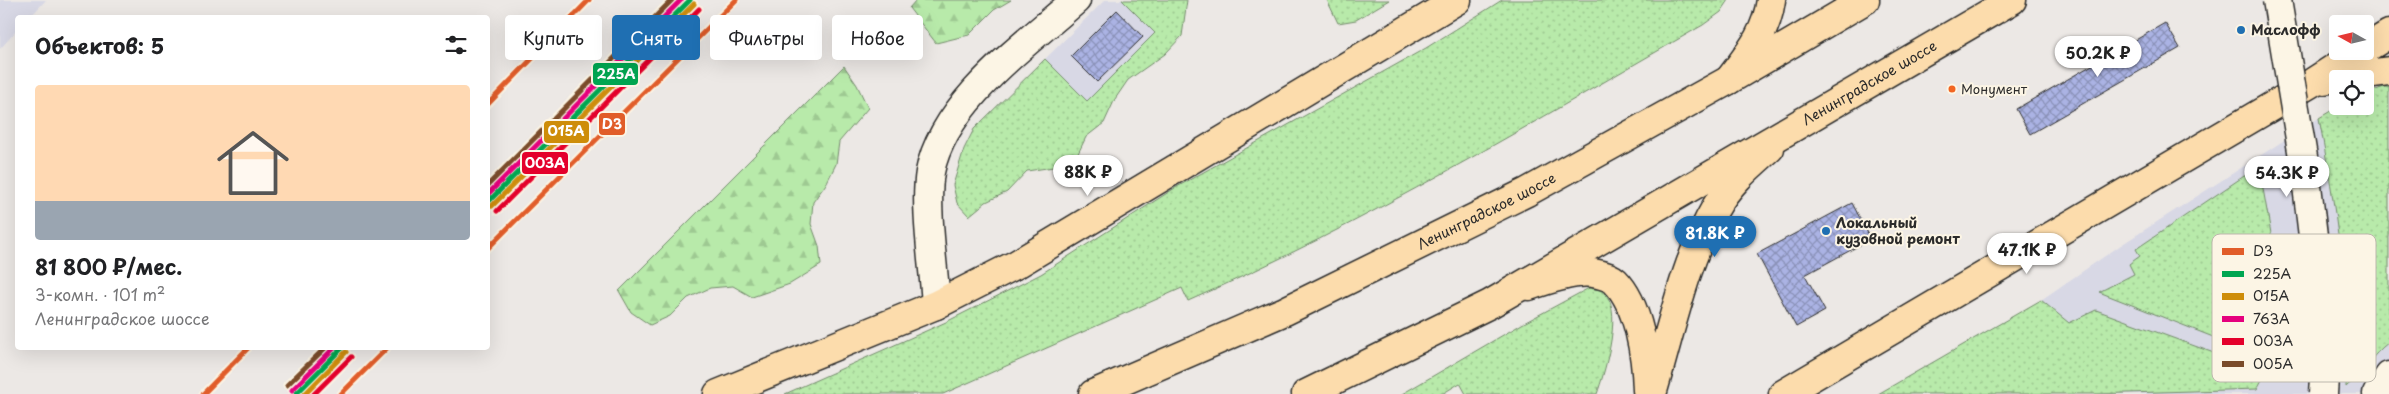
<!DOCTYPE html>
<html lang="ru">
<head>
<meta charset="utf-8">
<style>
	body { margin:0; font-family:"Playpen Sans",sans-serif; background:#f6f6f6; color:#202124; height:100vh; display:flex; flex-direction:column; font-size:19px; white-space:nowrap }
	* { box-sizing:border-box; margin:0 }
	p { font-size:16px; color:#757577 }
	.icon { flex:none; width:28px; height:28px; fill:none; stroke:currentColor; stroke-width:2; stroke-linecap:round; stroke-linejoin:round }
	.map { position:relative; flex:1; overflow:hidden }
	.sheet { position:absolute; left:15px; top:15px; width:475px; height:335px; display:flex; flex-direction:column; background:#fff; border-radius:5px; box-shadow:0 5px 20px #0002 }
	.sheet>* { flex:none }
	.hud { position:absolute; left:505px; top:15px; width:475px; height:45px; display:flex; gap:10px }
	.needle { width:32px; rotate:278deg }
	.controls { position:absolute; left:2329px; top:15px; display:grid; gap:10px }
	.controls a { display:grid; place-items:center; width:45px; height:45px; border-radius:5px; background:#fff; box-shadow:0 5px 20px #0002; font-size:25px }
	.price { position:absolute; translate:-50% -42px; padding:0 11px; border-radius:18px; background:#fff; color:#222; font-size:16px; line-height:32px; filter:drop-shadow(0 1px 2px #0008) }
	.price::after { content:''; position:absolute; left:50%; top:30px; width:15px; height:11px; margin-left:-8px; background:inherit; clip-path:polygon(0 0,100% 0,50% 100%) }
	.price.active { background:#1f6fb2; color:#fff }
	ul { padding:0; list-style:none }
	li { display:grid; align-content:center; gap:10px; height:265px; padding:0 20px }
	li span { display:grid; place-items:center; height:155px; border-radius:5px; color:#555 }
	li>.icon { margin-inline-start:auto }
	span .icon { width:90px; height:90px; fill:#fffc; stroke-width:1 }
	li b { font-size:21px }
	h2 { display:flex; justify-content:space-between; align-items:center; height:60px; padding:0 20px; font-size:21px }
	.chip { padding:0 18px; border-radius:5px; background:#fff; box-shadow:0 5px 20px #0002; font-size:18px; line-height:45px }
	.chip.active { background:#1f6fb2; color:#fff }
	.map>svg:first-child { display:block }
	.built { fill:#d8d8e5 }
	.grass { fill:url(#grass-dots); stroke:#728a6a }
	.forest { fill:url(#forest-firs); stroke:#728a6a }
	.building { fill:url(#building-cross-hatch); stroke:#2b2b2b }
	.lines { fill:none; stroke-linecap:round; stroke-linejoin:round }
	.minor-casing { stroke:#2b2b2b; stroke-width:31 }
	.major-casing { stroke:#2b2b2b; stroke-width:31 }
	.highway-casing { stroke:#2b2b2b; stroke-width:31 }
	.minor { stroke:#fcf5e5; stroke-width:28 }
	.major { stroke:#fcdcac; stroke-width:28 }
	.highway { stroke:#fcdcac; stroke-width:28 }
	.minor-bridge-casing { stroke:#2b2b2b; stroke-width:31; stroke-linecap:butt }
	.minor-bridge { stroke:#fcf5e5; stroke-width:28 }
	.rail-1-casing { stroke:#fcf5e5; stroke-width:9 }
	.rail-2-casing { stroke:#fcf5e5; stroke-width:9 }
	.rail-3-casing { stroke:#fcf5e5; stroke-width:9 }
	.rail-4-casing { stroke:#fcf5e5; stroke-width:9 }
	.rail-5-casing { stroke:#fcf5e5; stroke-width:9 }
	.rail-6-casing { stroke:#fcf5e5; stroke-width:9 }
	.rail-1 { stroke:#e15d29; stroke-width:5 }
	.rail-2 { stroke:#00a651; stroke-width:5 }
	.rail-3 { stroke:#ce8d09; stroke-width:5 }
	.rail-4 { stroke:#e5007d; stroke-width:5 }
	.rail-5 { stroke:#e4002b; stroke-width:5 }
	.rail-6 { stroke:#7a4b2a; stroke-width:5 }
	.poi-dot { fill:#1f6fb2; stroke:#fcf5e5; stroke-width:2 }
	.bus-dot { fill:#f26522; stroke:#fcf5e5; stroke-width:2 }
	.labels { text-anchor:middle; stroke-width:4; stroke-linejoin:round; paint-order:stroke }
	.bus-label { font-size:13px; fill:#2b2b2b; stroke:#fcf5e5; text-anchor:start }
	.poi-label { font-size:14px; font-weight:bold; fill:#2b2b2b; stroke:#fcf5e5; text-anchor:start }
	.street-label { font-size:14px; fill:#2b2b2b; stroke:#fcf5e5 }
	.key { fill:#fcf5e5; stroke:#bdb8ad; stroke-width:1 }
	.key-label { font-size:14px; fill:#2b2b2b }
	.line-badge { stroke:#fcf5e5; stroke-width:2 }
	.badge-label { font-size:14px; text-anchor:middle; font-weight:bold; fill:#fff }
</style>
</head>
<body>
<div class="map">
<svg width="2389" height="394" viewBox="0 0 2389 394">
	<defs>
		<pattern id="grass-dots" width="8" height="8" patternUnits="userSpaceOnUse" patternTransform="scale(1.25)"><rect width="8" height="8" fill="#b8eaaa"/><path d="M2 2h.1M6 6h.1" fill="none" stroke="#9ec992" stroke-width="1.8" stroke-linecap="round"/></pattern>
		<pattern id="forest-firs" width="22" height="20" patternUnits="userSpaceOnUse" patternTransform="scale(1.25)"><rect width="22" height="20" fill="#b8eaaa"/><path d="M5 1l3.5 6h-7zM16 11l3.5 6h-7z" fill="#9ec992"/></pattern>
		<pattern id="building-cross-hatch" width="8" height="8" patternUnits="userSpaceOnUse" patternTransform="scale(1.25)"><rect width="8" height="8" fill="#abb3e4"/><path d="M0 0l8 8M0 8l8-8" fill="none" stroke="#8b92b9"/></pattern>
	</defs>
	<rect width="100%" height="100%" fill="#ece8e5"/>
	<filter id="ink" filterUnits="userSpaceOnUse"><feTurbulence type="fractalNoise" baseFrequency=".02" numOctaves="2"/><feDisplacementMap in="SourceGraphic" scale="10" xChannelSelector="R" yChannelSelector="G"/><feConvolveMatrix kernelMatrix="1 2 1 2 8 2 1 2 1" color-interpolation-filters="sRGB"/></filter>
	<g filter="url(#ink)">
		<!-- built -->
		<path class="built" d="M0 0H46L30 17 18 18 17 30 0 49Z
			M1105 0H1122L1155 33 1087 101 1045 59Z
			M2384 87H2389V394H1878L2041 300 2121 245 2319 118 2339 106H2365V94Z"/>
		<!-- grass -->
		<path class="grass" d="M1122 0H1187L1182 36 1165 54 1128 80 1115 99 1104 123 1086 137 1073 164 1027 171 1007 192 986 202 969 216 957 203 953 185 964 149 974 129 1045 59 1087 101 1155 33Z
			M1327 0H1389L1356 20 1338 23Z
			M1502 0H1729L1721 12 1703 25C1535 121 1365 224 1188 301L1182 288 943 394H785L946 322 1041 274 1175 188 1426 48Z
			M2384 87H2389V342C2372 355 2362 373 2346 387 2350 296 2335 206 2319 118L2339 106H2365V94Z
			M2259 166 2275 256 2269 271 2279 363 2099 292 2134 274 2129 264 2140 256 2136 249Z
			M1589 288C1592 289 1597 289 1600 290 1627 302 1604 374 1597 394H1466L1460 383 1442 394H1402L1522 324Z
			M2041 300 2069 323 2096 310 2266 372 2257 389 2095 394H1878Z"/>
		<!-- forest -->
		<path class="forest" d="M916 0H1011L994 10 969 35 936 43 909 8Z
			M844 66 857 85 868 108 839 142 836 164 826 184 813 202 811 224 819 246 821 265 790 284 752 297 733 286 710 288 688 298 670 316 650 325 631 312 619 291Z"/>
		<!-- building -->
		<path class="building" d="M1117 10 1143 37 1097 82 1071 56Z
			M2165 23 2180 48 2030 134 2016 109Z
			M1852 203 1871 239 1805 275 1825 311 1796 327 1757 254Z"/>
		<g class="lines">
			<!-- minor casing -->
			<g class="minor-casing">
				<path id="minor" d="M936 305C934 268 924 207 930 172 943 103 1025 45 1076 0
					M2377 394 2389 376"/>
			</g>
			<!-- major casing -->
			<g class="major-casing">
				<path id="major" d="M2365 49 2389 34
					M1729 80C1749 53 1766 35 1771 0
					M2324 80 2389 71
					M1529 286C1546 280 1576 270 1593 273 1599 274 1611 277 1615 281 1639 305 1646 357 1647 390
					M718 394 936 305 1017 264 1457 0
					M1652 394C1670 334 1685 260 1716 207 1729 183 1751 165 1770 148
					M1783 394 2313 82 2361 51"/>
			</g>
			<!-- highway casing -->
			<g class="highway-casing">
				<g id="highway">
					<path id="s1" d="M1093 394 1285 311 1527 192 1729 80 1865 0"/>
					<path id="s2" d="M1306 394 1490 304 2012 0"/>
				</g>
			</g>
			<!-- minor -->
			<use href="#minor" class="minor"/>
			<!-- major -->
			<use href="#major" class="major"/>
			<!-- highway -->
			<use href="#highway" class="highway"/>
			<!-- minor-bridge casing -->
			<g class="minor-bridge-casing">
				<path id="minor-bridge" d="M2277 0 2305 169 2326 345 2323 394"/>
			</g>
			<!-- minor-bridge -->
			<use href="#minor-bridge" class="minor-bridge"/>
			<!-- rail-1 casing -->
			<g class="rail-1-casing">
				<path id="rail-1" d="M488 104 589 0
					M488 248 736 0
					M203 394 248 348
					M341 394 387 348"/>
			</g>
			<!-- rail-2 casing -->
			<g class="rail-2-casing">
				<path id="rail-2" d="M488 202 690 0
					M296 394 342 348"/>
			</g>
			<!-- rail-3 casing -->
			<g class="rail-3-casing">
				<path id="rail-3" d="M492 206 694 4
					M305 394 346 352"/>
			</g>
			<!-- rail-4 casing -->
			<g class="rail-4-casing">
				<path id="rail-4" d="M488 194 681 0
					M292 390 334 348"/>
			</g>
			<!-- rail-5 casing -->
			<g class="rail-5-casing">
				<path id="rail-5" d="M497 211 699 9
					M314 394 351 357"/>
			</g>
			<!-- rail-6 casing -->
			<g class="rail-6-casing">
				<path id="rail-6" d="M488 185 672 0
					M287 385 325 348"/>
			</g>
			<!-- rail-1 -->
			<use href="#rail-1" class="rail-1"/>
			<!-- rail-2 -->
			<use href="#rail-2" class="rail-2"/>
			<!-- rail-3 -->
			<use href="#rail-3" class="rail-3"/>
			<!-- rail-4 -->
			<use href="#rail-4" class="rail-4"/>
			<!-- rail-5 -->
			<use href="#rail-5" class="rail-5"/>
			<!-- rail-6 -->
			<use href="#rail-6" class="rail-6"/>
		</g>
	</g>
	<!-- markers -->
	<g class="poi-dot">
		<circle cx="2241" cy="30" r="5"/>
		<circle cx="1826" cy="231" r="5"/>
	</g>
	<circle class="bus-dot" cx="1952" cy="89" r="4.5"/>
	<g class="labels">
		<!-- bus labels -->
		<g class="bus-label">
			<text x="1961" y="94">Монумент</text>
		</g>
		<!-- poi labels -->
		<g class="poi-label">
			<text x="2251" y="35">Маслофф</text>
			<text x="1836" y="228">Локальный<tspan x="1836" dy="16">кузовной ремонт</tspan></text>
		</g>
		<!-- street labels -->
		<g class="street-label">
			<text dy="5" stroke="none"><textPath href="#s2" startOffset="644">Ленинградское шоссе</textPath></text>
			<text dy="5" stroke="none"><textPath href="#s1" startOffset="434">Ленинградское шоссе</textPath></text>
		</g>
	</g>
	<!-- legend -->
	<rect x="2212" y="234" width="164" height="148" rx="8" class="key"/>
	<rect x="2222" y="248" width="22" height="7" fill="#e15d29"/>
	<rect x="2222" y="271" width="22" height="6" fill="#00a651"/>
	<rect x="2222" y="293" width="22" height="7" fill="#ce8d09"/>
	<rect x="2222" y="316" width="22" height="6" fill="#e5007d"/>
	<rect x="2222" y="338" width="22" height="7" fill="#e4002b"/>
	<rect x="2222" y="361" width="22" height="6" fill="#7a4b2a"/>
	<g class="key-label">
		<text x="2253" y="256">D3</text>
		<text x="2253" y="279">225А</text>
		<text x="2253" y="301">015А</text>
		<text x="2253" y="324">763А</text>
		<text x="2253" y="346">003А</text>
		<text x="2253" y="369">005А</text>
	</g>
	<g class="line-badge">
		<rect x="592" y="62" width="47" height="24" rx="5" fill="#00a651"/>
		<rect x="598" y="112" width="28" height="24" rx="5" fill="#e15d29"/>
		<rect x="543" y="120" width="47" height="24" rx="5" fill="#ce8d09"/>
		<rect x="521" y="151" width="48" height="24" rx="5" fill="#e4002b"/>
	</g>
	<g class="badge-label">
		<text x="616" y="79">225А</text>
		<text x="612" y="129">D3</text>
		<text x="566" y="136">015А</text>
		<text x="545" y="168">003А</text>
	</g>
</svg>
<div class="controls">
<a><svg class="needle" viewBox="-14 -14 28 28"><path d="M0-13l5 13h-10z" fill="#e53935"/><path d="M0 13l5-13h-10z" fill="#757577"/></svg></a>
<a><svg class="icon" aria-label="locate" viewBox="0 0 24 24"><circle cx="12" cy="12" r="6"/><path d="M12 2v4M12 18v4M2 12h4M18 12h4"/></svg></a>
</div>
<b class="price" style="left:2098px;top:78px">50.2K ₽</b>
<b class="price" style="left:1088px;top:197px">88K ₽</b>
<b class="price" style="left:2287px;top:198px">54.3K ₽</b>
<b class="price active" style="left:1715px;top:258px">81.8K ₽</b>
<b class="price" style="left:2027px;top:275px">47.1K ₽</b>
<div class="hud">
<a class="chip">Купить</a>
<a class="chip active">Снять</a>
<a class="chip">Фильтры</a>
<a class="chip">Новое</a>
</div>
<section class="sheet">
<h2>Объектов: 5<svg class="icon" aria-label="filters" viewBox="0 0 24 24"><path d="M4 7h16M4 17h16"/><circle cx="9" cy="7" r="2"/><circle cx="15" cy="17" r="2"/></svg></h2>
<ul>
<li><span style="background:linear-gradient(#ffd9b3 75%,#9aa5b1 0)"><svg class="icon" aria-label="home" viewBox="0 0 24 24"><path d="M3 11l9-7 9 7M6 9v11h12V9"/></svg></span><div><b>81 800 ₽/мес.</b><p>3-комн. · 101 m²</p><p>Ленинградское шоссе</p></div></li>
</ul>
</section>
</div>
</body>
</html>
